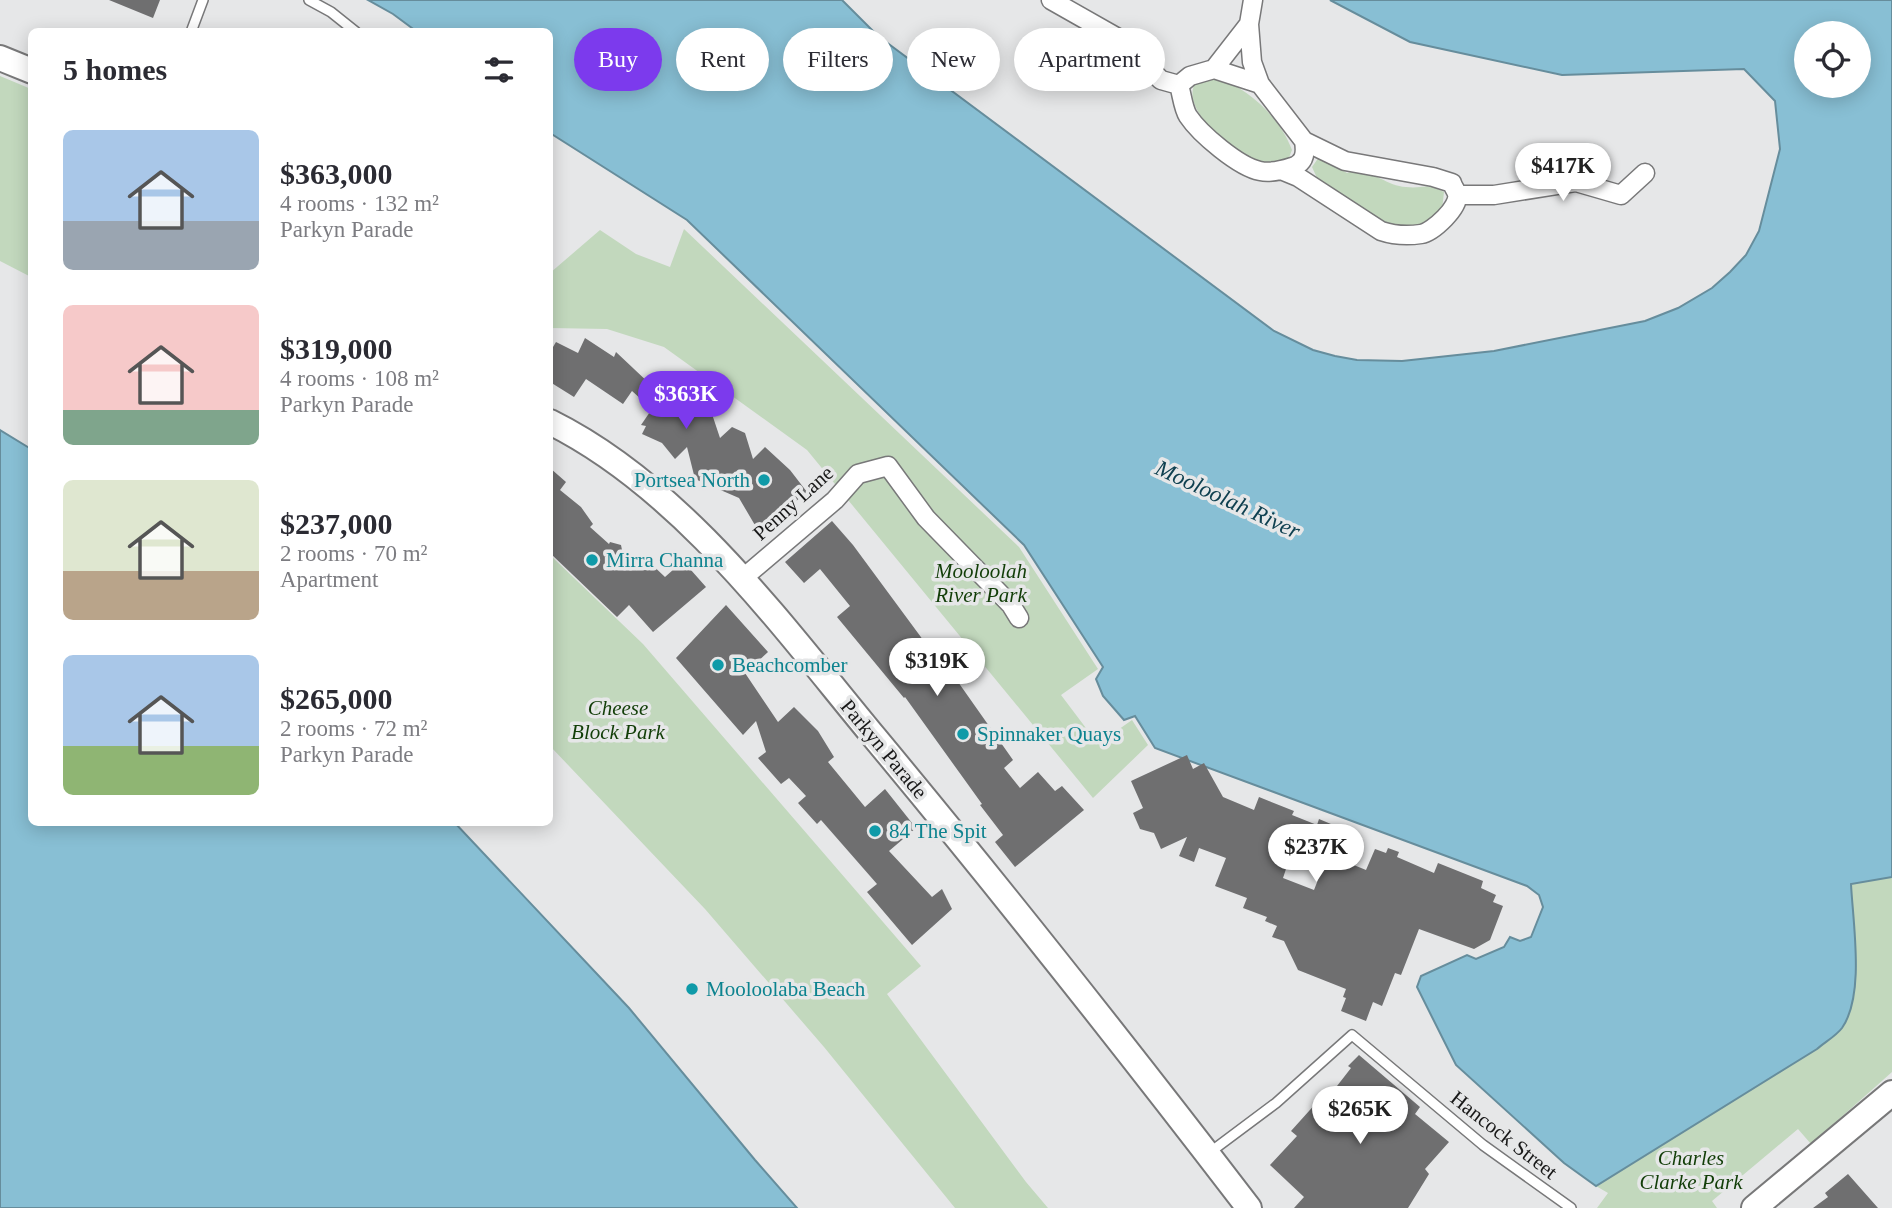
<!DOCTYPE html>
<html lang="en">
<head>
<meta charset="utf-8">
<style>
	body { margin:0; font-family:Georgia,serif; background:#f7f7f7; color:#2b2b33; height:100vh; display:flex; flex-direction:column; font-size:26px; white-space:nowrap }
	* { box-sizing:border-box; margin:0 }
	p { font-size:23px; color:#7c7c81 }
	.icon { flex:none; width:38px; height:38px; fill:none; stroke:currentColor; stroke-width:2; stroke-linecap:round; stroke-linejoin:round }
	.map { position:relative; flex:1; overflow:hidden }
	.sheet { position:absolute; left:28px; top:28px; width:525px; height:798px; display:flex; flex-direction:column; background:#fff; border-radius:10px; box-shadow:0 4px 18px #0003 }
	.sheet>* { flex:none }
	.banner { position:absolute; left:574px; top:28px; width:665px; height:63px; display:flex; gap:14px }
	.controls { position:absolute; left:1794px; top:21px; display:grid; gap:14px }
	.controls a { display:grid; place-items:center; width:77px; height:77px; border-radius:50%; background:#fff; box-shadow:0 4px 18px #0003; font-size:35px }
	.price { position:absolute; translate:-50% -60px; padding:0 16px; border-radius:24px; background:#fff; color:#222; font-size:23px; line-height:46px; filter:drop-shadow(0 2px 4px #0008) }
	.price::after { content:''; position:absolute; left:50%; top:42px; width:21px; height:16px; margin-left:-10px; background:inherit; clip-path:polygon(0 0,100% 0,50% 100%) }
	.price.on { background:#7c3aed; color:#fff }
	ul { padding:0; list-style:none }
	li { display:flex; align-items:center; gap:21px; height:175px; padding:0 35px }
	li span { display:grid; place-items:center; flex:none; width:196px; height:140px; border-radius:10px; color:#555 }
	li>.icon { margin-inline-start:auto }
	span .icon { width:84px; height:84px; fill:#fffc; stroke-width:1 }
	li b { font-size:30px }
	h2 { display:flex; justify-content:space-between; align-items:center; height:84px; padding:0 35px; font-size:30px }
	.tag { padding:0 24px; border-radius:32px; background:#fff; box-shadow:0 4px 18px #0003; font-size:24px; line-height:63px }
	.tag.on { background:#7c3aed; color:#fff }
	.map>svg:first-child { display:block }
	.green { fill:#c2d8bd }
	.water { fill:#88bfd4; stroke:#668d9c; stroke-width:2; fill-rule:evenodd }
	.building { fill:#6f6f70; fill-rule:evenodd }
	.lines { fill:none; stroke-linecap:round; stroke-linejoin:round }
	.lane-casing { stroke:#787879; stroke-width:12 }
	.street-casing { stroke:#787879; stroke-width:21 }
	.secondary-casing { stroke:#787879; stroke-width:28 }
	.lane { stroke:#fff; stroke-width:9 }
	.street { stroke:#fff; stroke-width:18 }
	.secondary { stroke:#fff; stroke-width:24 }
	.culture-dot { fill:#0f9aa8; stroke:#e6e7e8; stroke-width:2.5 }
	.labels { text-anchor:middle; stroke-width:7; stroke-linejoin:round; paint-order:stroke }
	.culture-label { font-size:21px; fill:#0d838f; stroke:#e6e7e8; text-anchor:start }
	.street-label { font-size:21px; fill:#181818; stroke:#e6e7e8 }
	.park-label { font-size:21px; font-style:italic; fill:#123e08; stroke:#e6e7e8 }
	.water-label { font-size:23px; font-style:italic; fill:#0f4050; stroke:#e6e7e8 }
</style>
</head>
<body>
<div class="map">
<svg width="1892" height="1208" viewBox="0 0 1892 1208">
	<rect width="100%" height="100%" fill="#e6e7e8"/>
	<!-- green -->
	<path class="green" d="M0 76 31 89V277L0 261Z
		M1217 78C1250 89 1280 118 1292 150L1288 160C1283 162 1277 165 1272 164 1244 162 1174 110 1197 80Z
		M1319 157C1332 160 1335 166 1347 173 1371 166 1384 186 1406 187 1425 189 1424 182 1444 192L1442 210 1427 225H1388L1317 178 1312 167Z
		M684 229 1019 547 1098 669 1061 695 1098 744 1132 720 1148 745 1093 798 807 450 664 347 607 329 550 328V273L600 230 636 254 670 267Z
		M550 555 643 644 921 966 887 994 1026 1182 1048 1208H955L824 1047 705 909 550 746Z
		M1892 877V1072L1811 1144 1798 1129 1712 1201 1717 1208H1597L1608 1193 1596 1186 1817 1049 1856 982 1851 884Z"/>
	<!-- water -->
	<path class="water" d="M368 0H842L878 36 1274 331 1313 350 1335 356 1357 360 1402 361 1494 351 1645 321 1678 308 1712 288 1730 272 1746 255 1759 231 1780 149 1775 101 1744 69 1562 75 1410 42 1330 0H1892V877L1851 884C1853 924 1865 995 1842 1028 1836 1036 1825 1042 1817 1049L1596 1186 1564 1163 1456 1065 1417 987 1421 976 1467 955 1476 959 1504 947 1510 937 1520 941 1531 937 1543 907 1539 895 1527 886 1155 748 1135 716 1124 720 1103 696 1096 679 1103 667 1024 545 687 220 550 133V32L416 31 393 14ZM1806 33H1858V86H1806Z
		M0 430 31 449 32 822 455 823 629 1008 755 1160 797 1208H0Z"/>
	<!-- building -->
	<path class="building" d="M109 0H160L153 18Z
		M585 338 614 357 616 352 651 385 662 373 683 389 678 398 708 402 720 438 732 427 745 433 753 459 765 447 790 470 807 492 759 532 739 498 695 479 687 447 675 459 662 443 642 434 646 426 641 425 652 409 632 391 623 404 586 379 574 397 550 382V352L556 342 578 353Z
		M550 468 566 482 560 490 581 507 593 524 590 527 609 544 610 542 621 545 622 550 639 565 646 559 665 577 683 561 706 587 653 632 629 605 617 617 550 553Z
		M832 521 853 545 929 648 932 645 1013 760 1004 768 1020 788 1038 772 1055 791 1062 786 1084 810 1015 867 995 842 1003 835 980 805 982 804 905 697 904 698 837 617 850 606 820 569 804 583 785 562Z
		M726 605 768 652 745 673 778 722 794 707 818 731 834 757 828 762 865 807 885 789 916 828 889 851 932 897 942 889 952 909 912 945 867 892 877 884 821 820 817 824 798 803 806 796 789 778 781 784 758 758 766 752 756 721 743 735 676 658Z
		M1187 755 1193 769 1204 763 1223 797 1254 810 1259 797 1294 811 1292 815 1317 825 1319 819 1350 832 1339 859 1366 870 1375 849 1386 853 1388 848 1399 852 1397 857 1434 873 1438 863 1483 881 1481 888 1496 895 1493 902 1503 906 1490 940 1474 949 1419 929 1401 975 1395 973 1382 1006 1373 1002 1366 1021 1341 1011 1346 998 1343 997 1346 989 1298 970 1284 941 1272 937 1277 926 1265 921 1267 917 1243 908 1247 898 1215 886 1226 858 1199 848 1194 862 1179 856 1187 837 1161 849 1154 833 1140 829 1133 813 1143 808 1131 781ZM1283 838 1309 848 1304 859 1323 867 1314 890 1283 878 1287 866 1274 861Z
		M1359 1055 1420 1107 1415 1114 1449 1142 1425 1169 1429 1174 1408 1208H1294L1304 1197 1270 1165 1297 1136 1291 1131 1327 1091 1330 1095 1351 1068 1348 1066Z
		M1848 1174 1878 1208H1813L1828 1197 1825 1193Z"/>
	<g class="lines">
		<!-- lane casing -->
		<g class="lane-casing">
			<path id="lane" d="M309 0 331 12 356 32
				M191 32 203 0
				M1209 1153 1276 1103 1352 1035 1483 1145 1571 1208"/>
		</g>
		<!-- street casing -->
		<g class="street-casing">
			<path id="street" d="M1051 0 1118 38 1161 80 1179 85
				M1253 0 1249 24 1252 62 1260 84 1304 141 1345 161 1433 177 1452 183C1453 187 1456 190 1457 194 1460 207 1433 232 1421 234 1408 236 1393 235 1381 231L1298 177 1281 170
				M1214 69 1260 84
				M1179 85C1182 95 1183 108 1188 116 1200 134 1239 167 1260 171 1270 173 1283 170 1292 167 1305 163 1306 153 1304 141
				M1179 85 1190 76 1214 69 1249 24
				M1457 195H1494L1576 182 1621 195 1645 173
				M742 579 835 500 858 474 888 466 926 518 1011 605 1019 618"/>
		</g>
		<!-- secondary casing -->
		<g class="secondary-casing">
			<path id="secondary" d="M0 58 32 71
				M550 422C683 488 782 626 875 738 1003 892 1127 1049 1249 1208
				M1754 1208 1892 1093"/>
		</g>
		<!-- lane -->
		<use href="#lane" class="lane"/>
		<!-- street -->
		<use href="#street" class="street"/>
		<!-- secondary -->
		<use href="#secondary" class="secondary"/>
	</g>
	<!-- markers -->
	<g class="culture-dot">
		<circle cx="764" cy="480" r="7"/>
		<circle cx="592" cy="560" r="7"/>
		<circle cx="718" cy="665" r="7"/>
		<circle cx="963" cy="734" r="7"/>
		<circle cx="875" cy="831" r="7"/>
		<circle cx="692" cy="989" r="7"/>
	</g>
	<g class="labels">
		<!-- culture labels -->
		<g class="culture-label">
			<text x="750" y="487" text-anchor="end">Portsea North</text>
			<text x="606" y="567">Mirra Channa</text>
			<text x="732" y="672">Beachcomber</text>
			<text x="977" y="741">Spinnaker Quays</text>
			<text x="889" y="838">84 The Spit</text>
			<text x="706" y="996">Mooloolaba Beach</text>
		</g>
		<!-- street labels -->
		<g class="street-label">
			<text transform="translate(793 503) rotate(-42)" y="7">Penny Lane</text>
			<text transform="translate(884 749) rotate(50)" y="7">Parkyn Parade</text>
			<text transform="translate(1504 1135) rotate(38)" y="7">Hancock Street</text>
		</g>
		<!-- park labels -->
		<g class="park-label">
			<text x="981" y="578">Mooloolah<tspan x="981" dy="24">River Park</tspan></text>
			<text x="618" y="715">Cheese<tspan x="618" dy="24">Block Park</tspan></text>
			<text x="1691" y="1165">Charles<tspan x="1691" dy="24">Clarke Park</tspan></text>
		</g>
		<!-- water labels -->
		<g class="water-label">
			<text transform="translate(1228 499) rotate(25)" y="8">Mooloolah River</text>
		</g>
	</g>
</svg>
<div class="controls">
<a><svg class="icon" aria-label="locate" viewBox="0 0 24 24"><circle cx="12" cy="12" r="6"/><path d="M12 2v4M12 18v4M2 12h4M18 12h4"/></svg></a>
</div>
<b class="price" style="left:1563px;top:203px">$417K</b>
<b class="price on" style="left:686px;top:431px">$363K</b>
<b class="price" style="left:937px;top:698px">$319K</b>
<b class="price" style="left:1316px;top:884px">$237K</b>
<b class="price" style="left:1360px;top:1146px">$265K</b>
<div class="banner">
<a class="tag on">Buy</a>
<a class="tag">Rent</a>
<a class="tag">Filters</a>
<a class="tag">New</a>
<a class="tag">Apartment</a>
</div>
<section class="sheet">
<h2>5 homes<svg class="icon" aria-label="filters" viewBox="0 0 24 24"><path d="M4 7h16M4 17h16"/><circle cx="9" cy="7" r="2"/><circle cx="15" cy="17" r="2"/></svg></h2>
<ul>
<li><span style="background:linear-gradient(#a9c7e8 65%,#9aa5b1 0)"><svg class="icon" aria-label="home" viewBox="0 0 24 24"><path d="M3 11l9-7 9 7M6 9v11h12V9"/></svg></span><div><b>$363,000</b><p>4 rooms · 132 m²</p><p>Parkyn Parade</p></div></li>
<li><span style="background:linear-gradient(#f6c9c9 75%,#7fa58c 0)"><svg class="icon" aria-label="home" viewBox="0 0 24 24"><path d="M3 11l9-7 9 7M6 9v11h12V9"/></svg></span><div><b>$319,000</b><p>4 rooms · 108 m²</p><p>Parkyn Parade</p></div></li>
<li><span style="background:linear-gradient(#dfe7d0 65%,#b9a48a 0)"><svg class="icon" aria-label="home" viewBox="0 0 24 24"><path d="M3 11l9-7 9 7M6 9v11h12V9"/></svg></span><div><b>$237,000</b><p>2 rooms · 70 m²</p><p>Apartment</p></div></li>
<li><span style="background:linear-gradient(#a9c7e8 65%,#8fb573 0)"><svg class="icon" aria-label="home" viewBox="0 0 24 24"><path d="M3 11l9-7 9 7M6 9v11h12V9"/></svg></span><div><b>$265,000</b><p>2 rooms · 72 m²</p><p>Parkyn Parade</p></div></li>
</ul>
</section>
</div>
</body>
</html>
